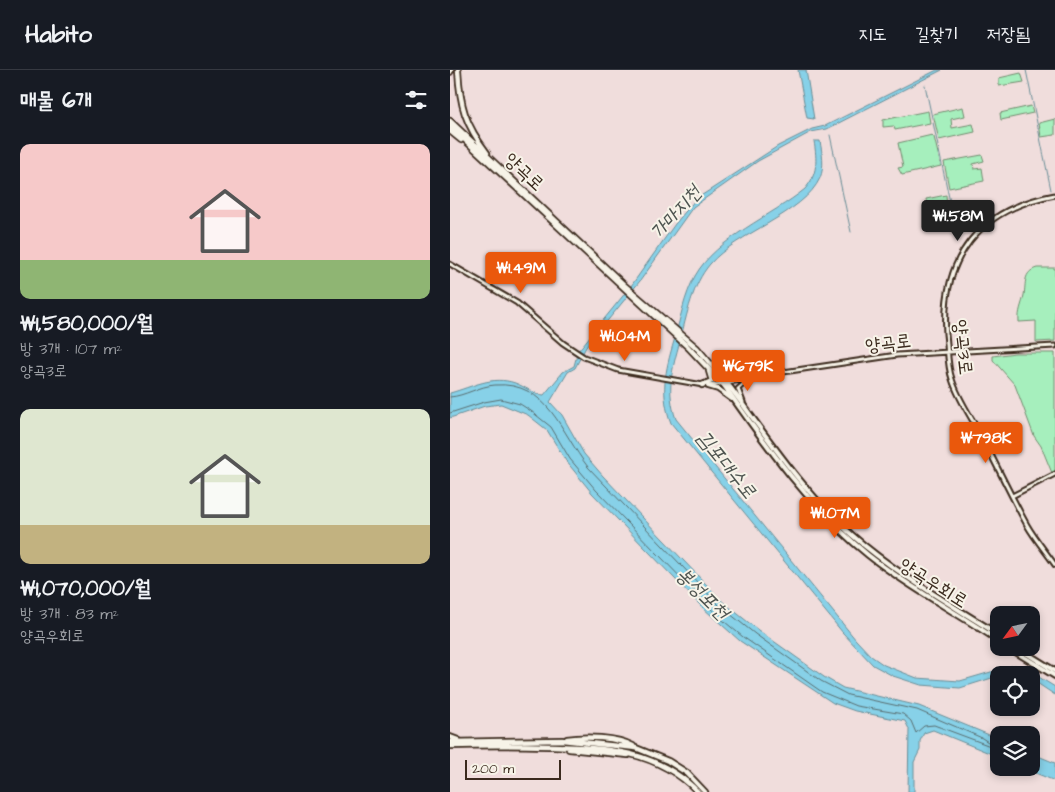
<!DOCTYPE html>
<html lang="ko">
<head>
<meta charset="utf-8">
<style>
	body { margin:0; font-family:"Architects Daughter","Poor Story",sans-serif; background:#20242c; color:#f1f3f6; height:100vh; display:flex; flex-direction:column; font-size:19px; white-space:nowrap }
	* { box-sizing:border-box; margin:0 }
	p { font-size:16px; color:#9ea1a6 }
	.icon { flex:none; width:28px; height:28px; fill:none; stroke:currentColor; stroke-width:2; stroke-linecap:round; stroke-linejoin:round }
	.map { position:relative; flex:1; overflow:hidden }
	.details { display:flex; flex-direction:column; background:#171b24; width:450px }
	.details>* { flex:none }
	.needle { width:32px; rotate:237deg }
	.tools { position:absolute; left:540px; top:536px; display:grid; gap:10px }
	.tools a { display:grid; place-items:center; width:50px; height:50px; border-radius:10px; background:#171b24; box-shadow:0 2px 8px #0003; font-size:25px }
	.scale { position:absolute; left:15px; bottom:12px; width:96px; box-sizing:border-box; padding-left:5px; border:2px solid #3b2a1e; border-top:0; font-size:14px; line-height:18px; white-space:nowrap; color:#3b2a1e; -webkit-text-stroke:4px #f7f3e8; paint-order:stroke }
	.price { position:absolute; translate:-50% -42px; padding:0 11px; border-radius:5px; background:#ea580c; color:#fff; font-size:16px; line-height:32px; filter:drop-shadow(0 1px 2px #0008) }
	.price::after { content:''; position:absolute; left:50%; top:30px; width:15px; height:11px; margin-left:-8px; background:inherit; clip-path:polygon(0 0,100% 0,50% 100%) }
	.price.selected { background:#222; color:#fff }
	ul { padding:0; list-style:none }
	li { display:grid; align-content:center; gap:10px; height:265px; padding:0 20px }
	li span { display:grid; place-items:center; height:155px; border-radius:10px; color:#555 }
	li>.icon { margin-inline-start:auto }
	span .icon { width:90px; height:90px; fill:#fffc; stroke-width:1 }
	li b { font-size:21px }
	h2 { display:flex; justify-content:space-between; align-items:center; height:60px; padding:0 20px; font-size:21px }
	header { display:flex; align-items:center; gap:30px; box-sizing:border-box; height:70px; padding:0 25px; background:#171b24; border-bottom:1px solid #363941 }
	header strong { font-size:24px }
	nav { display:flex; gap:28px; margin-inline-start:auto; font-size:18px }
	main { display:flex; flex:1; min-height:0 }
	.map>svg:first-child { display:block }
	.green { fill:#a6efbd; stroke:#708c6e }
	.water { fill:#87d1e8; stroke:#698e97 }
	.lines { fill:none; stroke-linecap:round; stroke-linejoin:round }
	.shore { stroke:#596d6f; stroke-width:1 }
	.stream { stroke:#698e97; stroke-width:1 }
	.minor-casing { stroke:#3b2a1e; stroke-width:7 }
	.major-casing { stroke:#3b2a1e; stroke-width:8 }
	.highway-casing { stroke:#3b2a1e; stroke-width:8 }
	.minor { stroke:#f7f3e8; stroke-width:3 }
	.major { stroke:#f7f3e8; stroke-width:4 }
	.highway { stroke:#f7f3e8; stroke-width:4.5 }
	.labels { text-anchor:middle; stroke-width:4; stroke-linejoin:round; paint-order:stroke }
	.street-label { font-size:19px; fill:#3b2a1e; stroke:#f7f3e8 }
	.water-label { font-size:20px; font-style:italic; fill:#4e5450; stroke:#f7f3e8 }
</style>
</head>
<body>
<header>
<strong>Habito</strong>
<nav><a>지도</a><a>길찾기</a><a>저장됨</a></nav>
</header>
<main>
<section class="details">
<h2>매물 6개<svg class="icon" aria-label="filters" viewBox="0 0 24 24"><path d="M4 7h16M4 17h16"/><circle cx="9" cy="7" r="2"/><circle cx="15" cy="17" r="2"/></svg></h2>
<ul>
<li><span style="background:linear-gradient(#f6c9c9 75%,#8fb573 0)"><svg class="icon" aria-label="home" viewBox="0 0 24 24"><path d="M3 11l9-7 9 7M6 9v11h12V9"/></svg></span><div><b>₩1,580,000/월</b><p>방 3개 · 107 m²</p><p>양곡3로</p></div></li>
<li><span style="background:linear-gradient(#dfe7d0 75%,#c2b280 0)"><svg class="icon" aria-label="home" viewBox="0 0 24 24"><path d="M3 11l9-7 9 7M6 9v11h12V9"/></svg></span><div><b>₩1,070,000/월</b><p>방 3개 · 83 m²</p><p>양곡우회로</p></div></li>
</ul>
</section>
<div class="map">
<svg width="605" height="722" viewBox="0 0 605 722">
	<rect width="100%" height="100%" fill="#f0dddc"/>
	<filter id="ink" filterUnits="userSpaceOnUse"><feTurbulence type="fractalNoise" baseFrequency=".02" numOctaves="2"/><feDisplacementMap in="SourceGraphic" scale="10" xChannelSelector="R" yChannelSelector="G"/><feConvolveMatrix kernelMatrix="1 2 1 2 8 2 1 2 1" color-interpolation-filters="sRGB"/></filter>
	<g filter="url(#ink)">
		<!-- green -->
		<path class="green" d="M571 3 574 12 549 16V8Z
			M581 36 583 43 551 50 550 43Z
			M513 37 515 46 501 49 502 58 523 54 525 62 489 70 483 44Z
			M478 41 480 53 445 60 444 56 433 57V50Z
			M605 49V65L591 67 589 53Z
			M482 65 484 67 491 96 452 105 448 98 453 97 448 73Z
			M532 85 534 91 523 94 524 99 532 98 534 111 499 118 494 92Z
			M496 125 497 136 489 138 488 133 477 136 476 129Z
			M587 198H605V271L586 272V251L569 252C568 241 572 235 574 225 576 214 573 202 587 198Z
			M565 283H605V402L602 403 591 376 584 366 565 315 543 290V286Z"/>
		<!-- water -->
		<path class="water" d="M348 0H356L364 49 357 48Z
			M487 0H492L377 59 361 62 308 91 243 137 190 211 136 277 125 298 118 302 100 332 112 345 134 384 153 406 273 532 308 560 374 607 393 618 469 636 549 669V687L483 660 474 663 470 671V680L464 692V722H458L459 659 455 651 405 641 383 633 290 571 253 538 142 423 116 391 97 360 78 345 51 334 35 336 0 348V323C22 317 42 305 65 313 74 316 85 325 94 325L113 302 124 296 128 281 181 216 225 154 246 129 328 76 362 59 375 56Z
			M364 71H370C372 83 375 96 370 108 354 144 286 163 260 194 242 215 237 245 230 271 222 299 216 321 226 349L406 570 421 586 434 595 467 608 510 611 565 595 579 601 605 617V625L581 609V605L561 602 510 618 471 615 443 606 423 595 393 563 221 353C210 324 215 301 224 271 230 250 234 226 245 206 266 168 322 146 355 119 368 104 367 90 364 71Z
			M581 683 605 693V711L573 698H581Z"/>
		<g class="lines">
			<!-- shore -->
			<path class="shore" d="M0 327C15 326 29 316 45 315 98 311 111 363 138 397L269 535 305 564 371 611 398 625 467 640 532 668 544 676 549 675
				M0 343 34 332 51 329 70 334 81 341 101 357 120 389 146 420 269 547 293 567 372 622 406 636 453 644 461 651 466 663 474 656 484 655 543 677 549 681"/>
			<!-- stream -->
			<path class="stream" d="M576 0 601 120
				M475 15 501 137
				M380 65 401 162"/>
			<!-- minor casing -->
			<g class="minor-casing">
				<path id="minor" d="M605 125C529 139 491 187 496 264 498 279 497 295 502 309 508 329 522 348 532 367 547 396 561 426 577 455 585 469 596 482 605 495
					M0 194 67 233 113 273 134 287 168 300 253 315
					M259 316 320 304 447 285 605 276
					M293 332 288 319 298 310
					M562 426 605 404"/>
			</g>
			<!-- major casing -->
			<g class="major-casing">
				<path id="major" d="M277 313C316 365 352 421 402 465 446 504 499 533 549 565
					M273 314C316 375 359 437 418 485 458 517 506 542 549 571
					M258 316 268 319 282 329
					M559 578 605 606
					M568 578 605 601"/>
			</g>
			<!-- highway casing -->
			<g class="highway-casing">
				<path id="highway" d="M8 0C10 36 15 54 37 83
					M0 2 1 0
					M0 51 174 215 247 278 277 313
					M0 56 238 277 273 314
					M0 61 11 70
					M267 296 278 304 305 306
					M252 315 262 311 259 301
					M0 667 8 670
					M117 669C135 666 167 667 183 676
					M0 672 112 670 186 678 218 691 237 703 255 722
					M0 676C33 675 66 675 99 676 155 678 206 679 248 722
					M119 679 178 685"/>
			</g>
			<!-- minor -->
			<use href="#minor" class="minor"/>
			<!-- major -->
			<use href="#major" class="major"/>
			<!-- highway -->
			<use href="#highway" class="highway"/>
		</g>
	</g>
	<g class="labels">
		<!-- street labels -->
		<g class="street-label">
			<text transform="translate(75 101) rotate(43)" y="7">양곡로</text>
			<text transform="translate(438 272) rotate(-7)" y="7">양곡로</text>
			<text transform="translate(514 277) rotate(83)" y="7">양곡3로</text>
			<text transform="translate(484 512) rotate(32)" y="7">양곡우회로</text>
		</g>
		<!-- water labels -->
		<g class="water-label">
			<text transform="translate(225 142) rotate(-48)" y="7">가마지천</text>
			<text transform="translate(277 394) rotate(51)" y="7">김포대수로</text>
			<text transform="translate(253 523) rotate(45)" y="7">봉성포천</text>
		</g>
	</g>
</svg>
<div class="tools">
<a><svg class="needle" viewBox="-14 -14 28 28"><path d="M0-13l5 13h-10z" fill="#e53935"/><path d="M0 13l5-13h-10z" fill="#9ea1a6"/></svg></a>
<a><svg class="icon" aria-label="locate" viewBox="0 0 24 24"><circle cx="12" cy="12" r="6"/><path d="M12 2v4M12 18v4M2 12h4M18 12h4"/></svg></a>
<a><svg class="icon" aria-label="layers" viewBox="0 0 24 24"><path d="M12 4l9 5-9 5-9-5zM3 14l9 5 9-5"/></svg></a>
</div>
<div class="scale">200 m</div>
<b class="price selected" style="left:508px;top:172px">₩1.58M</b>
<b class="price" style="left:71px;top:224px">₩1.49M</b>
<b class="price" style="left:175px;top:292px">₩1.04M</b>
<b class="price" style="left:298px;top:322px">₩679K</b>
<b class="price" style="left:536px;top:394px">₩798K</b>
<b class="price" style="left:385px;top:469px">₩1.07M</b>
</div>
</main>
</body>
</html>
